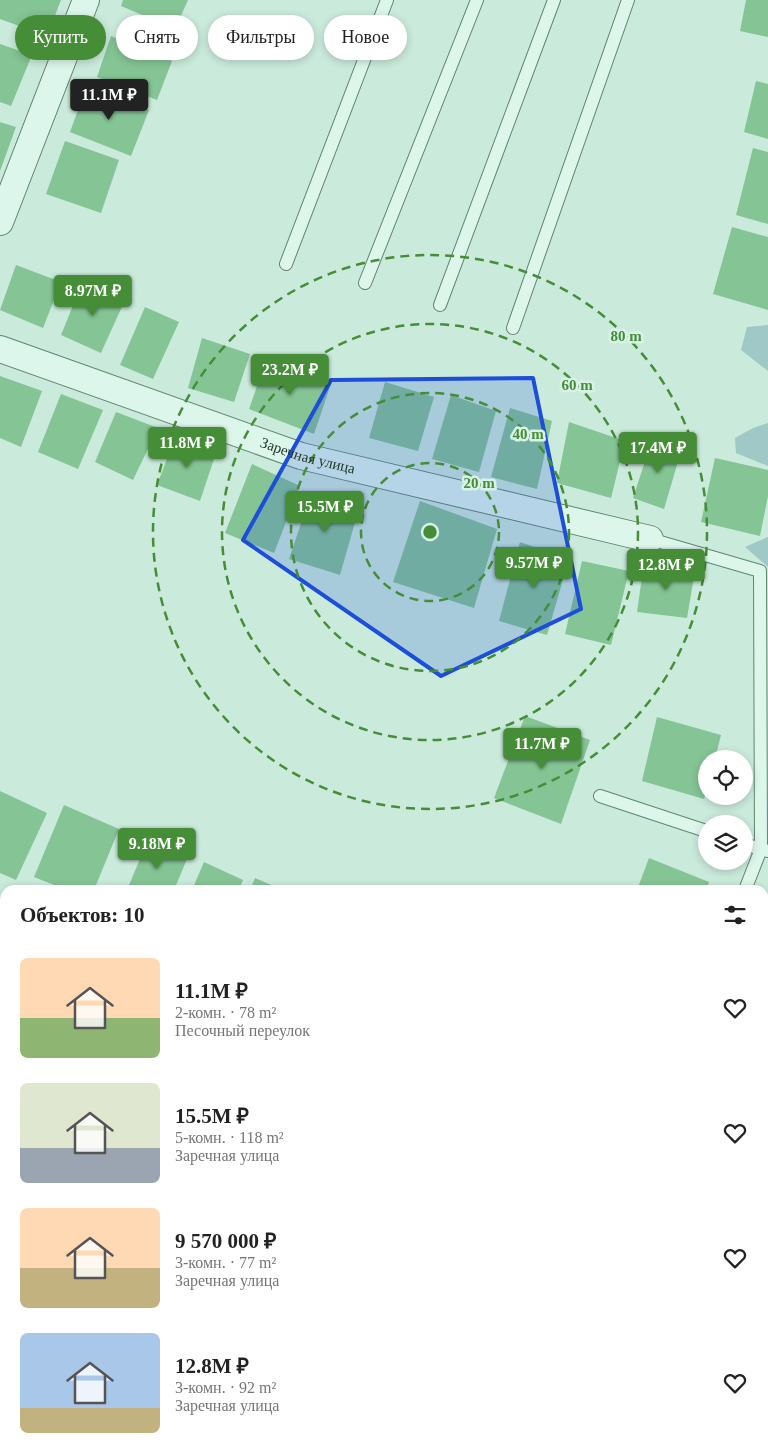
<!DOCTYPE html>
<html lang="ru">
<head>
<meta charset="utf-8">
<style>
	body { margin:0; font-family:Georgia,serif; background:#f6f6f6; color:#222; height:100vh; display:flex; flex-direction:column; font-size:19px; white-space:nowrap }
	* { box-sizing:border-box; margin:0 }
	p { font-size:16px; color:#767676 }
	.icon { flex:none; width:28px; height:28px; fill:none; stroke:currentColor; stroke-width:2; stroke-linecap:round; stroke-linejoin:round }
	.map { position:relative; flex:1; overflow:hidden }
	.panel { position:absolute; left:0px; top:885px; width:769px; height:571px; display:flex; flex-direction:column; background:#fff; border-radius:15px 15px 0 0; box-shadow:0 2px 8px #0003 }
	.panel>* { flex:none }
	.guide { position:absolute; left:15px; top:15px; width:500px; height:45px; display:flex; gap:10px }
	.controls { position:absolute; left:698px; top:750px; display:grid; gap:10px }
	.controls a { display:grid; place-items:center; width:55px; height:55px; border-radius:50%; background:#fff; box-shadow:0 2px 8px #0003; font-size:25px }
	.price { position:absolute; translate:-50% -42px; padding:0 11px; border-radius:5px; background:#458e37; color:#fff; font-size:16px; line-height:32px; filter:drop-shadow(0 1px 2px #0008) }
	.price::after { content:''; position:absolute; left:50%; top:30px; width:15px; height:11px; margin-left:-8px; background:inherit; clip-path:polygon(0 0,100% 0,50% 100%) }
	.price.selected { background:#222; color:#fff }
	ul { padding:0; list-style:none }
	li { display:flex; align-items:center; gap:15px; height:125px; padding:0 20px }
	li span { display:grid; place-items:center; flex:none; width:140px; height:100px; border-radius:8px; color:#555 }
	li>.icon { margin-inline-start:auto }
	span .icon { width:60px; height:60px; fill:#fffc; stroke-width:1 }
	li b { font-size:21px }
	h2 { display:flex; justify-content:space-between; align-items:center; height:60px; padding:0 20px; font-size:21px }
	.tag { padding:0 18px; border-radius:22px; background:#fff; box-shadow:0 2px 8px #0003; font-size:18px; line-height:45px }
	.tag.selected { background:#458e37; color:#fff }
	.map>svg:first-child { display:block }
	.green { fill:#9fc8c6 }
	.building { fill:#85c495 }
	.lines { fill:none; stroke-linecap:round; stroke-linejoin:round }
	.lane-casing { stroke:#61856e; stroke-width:14 }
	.street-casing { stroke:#61856e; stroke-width:28 }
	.lane { stroke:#ddf6eb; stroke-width:12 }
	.street { stroke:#ddf6eb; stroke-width:26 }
	.marked { fill:#1d4ed8; fill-opacity:0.2; stroke:#1d4ed8; stroke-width:4; stroke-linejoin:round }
	.ring { fill:none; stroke:#458e37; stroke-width:2.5; stroke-dasharray:9 6 }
	.labels { text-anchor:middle; stroke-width:5; stroke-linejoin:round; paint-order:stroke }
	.street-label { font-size:15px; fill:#223729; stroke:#d9f2e7 }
	.centre { fill:#458e37; stroke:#d9f2e7; stroke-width:2.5 }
	.ring-label { font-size:15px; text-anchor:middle; font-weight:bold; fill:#458e37; stroke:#d9f2e7; stroke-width:5; stroke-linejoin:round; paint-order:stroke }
</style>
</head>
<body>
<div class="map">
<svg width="768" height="1456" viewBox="0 0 768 1456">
	<rect width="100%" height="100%" fill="#caeadc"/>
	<!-- green -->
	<path class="green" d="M768 325V371L741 350 747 327Z
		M768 423V466L736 453 735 438 753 428Z
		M768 537V567L745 547Z"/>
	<!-- building -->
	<path class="building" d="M0 0H61L47 36 0 19Z
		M123 0H188L175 29 121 6Z
		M746 0H768V37L740 31Z
		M111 36 172 61 157 100 97 77Z
		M0 44 32 55 11 106 0 102Z
		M756 81 768 84V139L744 132Z
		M87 85 149 110 131 156 70 132Z
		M0 122 16 127 0 171Z
		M65 141 119 160 101 213 46 194Z
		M753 148 768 152V224L736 215Z
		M732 227 768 237V310L713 294Z
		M16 265 61 282 43 328 0 310Z
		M83 281 125 300 101 353 61 335Z
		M145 307 179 322 153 379 120 365Z
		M202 338 250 354 234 402 188 388Z
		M267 358 331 384 314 434 249 409Z
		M0 376 42 391 21 447 0 438Z
		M385 382 434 397 418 451 369 438Z
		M61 394 103 410 78 469 38 452Z
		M451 395 496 411 479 472 432 459Z
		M510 408 552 421 537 489 491 477Z
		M116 412 158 428 133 480 95 462Z
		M569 422 625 441 611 498 557 483Z
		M175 438 216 453 200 501 157 485Z
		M652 440 682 448 664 509 633 498Z
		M715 458 768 470V496L760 536 701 522Z
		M252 464 300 486 274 553 225 533Z
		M312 491 360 505 340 575 289 559Z
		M420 501 497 529 474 608 393 582Z
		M520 542 569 559 547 635 499 621Z
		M582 561 629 571 611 645 565 634Z
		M644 563 695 571 687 618 637 612Z
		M525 716 590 740 561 824 494 798Z
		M657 717 721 735 715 759H706V792L704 799 642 781Z
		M0 791 47 813 16 880 0 873Z
		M64 805 119 829 94 890H67L34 877Z
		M147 842 187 859 174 890H127Z
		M649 858 709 882 707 890H637Z
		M204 862 243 880 239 890H192Z
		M255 878 283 890H250Z
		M0 1020 5 1022V1087L0 1100Z
		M768 1138V1178L764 1176V1148Z
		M764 1338 768 1340V1373L764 1382Z
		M348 1451H498L500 1452 499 1456H346Z"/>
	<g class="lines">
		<!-- lane casing -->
		<g class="lane-casing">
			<path id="lane" d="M286 264 387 0
				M365 283 477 0
				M440 305 554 0
				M513 328 628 0
				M650 539 760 571 761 849 768 851
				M600 796 706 831
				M744 844 761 849 745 890"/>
		</g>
		<!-- street casing -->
		<g class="street-casing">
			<g id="street">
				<path d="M0 222 86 0"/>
				<path id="s1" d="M0 349 301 456 650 539"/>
				<path d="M0 933 5 935"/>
				<path d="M764 1250 768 1252"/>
			</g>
		</g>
		<!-- lane -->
		<use href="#lane" class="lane"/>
		<!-- street -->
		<use href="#street" class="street"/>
	</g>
	<!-- marked area -->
	<path class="marked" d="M533 378 581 609 441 676 243 540 331 380Z"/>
	<!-- distance rings -->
	<g class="ring">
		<circle cx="430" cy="532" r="69"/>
		<circle cx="430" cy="532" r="139"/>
		<circle cx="430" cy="532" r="208"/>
		<circle cx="430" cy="532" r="277"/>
	</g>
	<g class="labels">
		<!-- street labels -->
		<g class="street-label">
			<text dy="5" stroke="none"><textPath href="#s1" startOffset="326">Заречная улица</textPath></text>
		</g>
	</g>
	<circle cx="430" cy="532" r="8" class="centre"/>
	<g class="ring-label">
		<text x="626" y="341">80 m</text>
		<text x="577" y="390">60 m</text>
		<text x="528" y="439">40 m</text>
		<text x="479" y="488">20 m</text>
	</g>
</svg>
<div class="controls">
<a><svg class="icon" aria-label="locate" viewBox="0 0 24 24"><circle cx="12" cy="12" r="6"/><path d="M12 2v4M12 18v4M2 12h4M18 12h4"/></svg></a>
<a><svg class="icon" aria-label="layers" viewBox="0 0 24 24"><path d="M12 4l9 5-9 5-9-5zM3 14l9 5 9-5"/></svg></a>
</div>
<b class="price selected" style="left:109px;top:121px">11.1M ₽</b>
<b class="price" style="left:93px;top:317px">8.97M ₽</b>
<b class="price" style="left:290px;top:396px">23.2M ₽</b>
<b class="price" style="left:187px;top:469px">11.8M ₽</b>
<b class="price" style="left:658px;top:474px">17.4M ₽</b>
<b class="price" style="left:325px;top:533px">15.5M ₽</b>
<b class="price" style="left:534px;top:589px">9.57M ₽</b>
<b class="price" style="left:666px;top:591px">12.8M ₽</b>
<b class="price" style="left:542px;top:770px">11.7M ₽</b>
<b class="price" style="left:157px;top:870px">9.18M ₽</b>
<div class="guide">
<a class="tag selected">Купить</a>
<a class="tag">Снять</a>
<a class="tag">Фильтры</a>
<a class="tag">Новое</a>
</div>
<section class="panel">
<h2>Объектов: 10<svg class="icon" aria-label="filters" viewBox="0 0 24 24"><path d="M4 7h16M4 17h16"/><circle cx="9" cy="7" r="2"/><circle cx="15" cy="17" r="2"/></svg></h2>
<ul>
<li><span style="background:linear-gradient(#ffd9b3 60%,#8fb573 0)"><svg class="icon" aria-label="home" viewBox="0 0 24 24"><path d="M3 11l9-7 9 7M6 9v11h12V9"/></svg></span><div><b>11.1M ₽</b><p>2-комн. · 78 m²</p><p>Песочный переулок</p></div><svg class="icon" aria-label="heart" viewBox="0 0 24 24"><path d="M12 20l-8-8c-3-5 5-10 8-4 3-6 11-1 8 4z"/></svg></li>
<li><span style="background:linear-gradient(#dfe7d0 65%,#9aa5b1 0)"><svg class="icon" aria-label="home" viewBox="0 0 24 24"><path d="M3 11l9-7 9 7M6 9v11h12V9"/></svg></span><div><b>15.5M ₽</b><p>5-комн. · 118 m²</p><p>Заречная улица</p></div><svg class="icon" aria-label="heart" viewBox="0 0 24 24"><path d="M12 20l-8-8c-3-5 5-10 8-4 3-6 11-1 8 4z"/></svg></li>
<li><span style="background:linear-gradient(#ffd9b3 60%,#c2b280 0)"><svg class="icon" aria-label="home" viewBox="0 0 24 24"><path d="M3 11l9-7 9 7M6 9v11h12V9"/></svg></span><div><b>9 570 000 ₽</b><p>3-комн. · 77 m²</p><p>Заречная улица</p></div><svg class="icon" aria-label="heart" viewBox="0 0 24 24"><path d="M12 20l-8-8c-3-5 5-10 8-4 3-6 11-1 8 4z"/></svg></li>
<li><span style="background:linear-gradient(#a9c7e8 75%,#c2b280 0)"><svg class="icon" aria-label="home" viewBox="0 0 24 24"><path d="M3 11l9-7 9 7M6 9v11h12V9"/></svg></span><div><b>12.8M ₽</b><p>3-комн. · 92 m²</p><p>Заречная улица</p></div><svg class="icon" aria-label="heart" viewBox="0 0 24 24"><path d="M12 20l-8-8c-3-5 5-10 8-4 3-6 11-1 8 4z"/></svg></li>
</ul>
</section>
</div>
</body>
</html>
